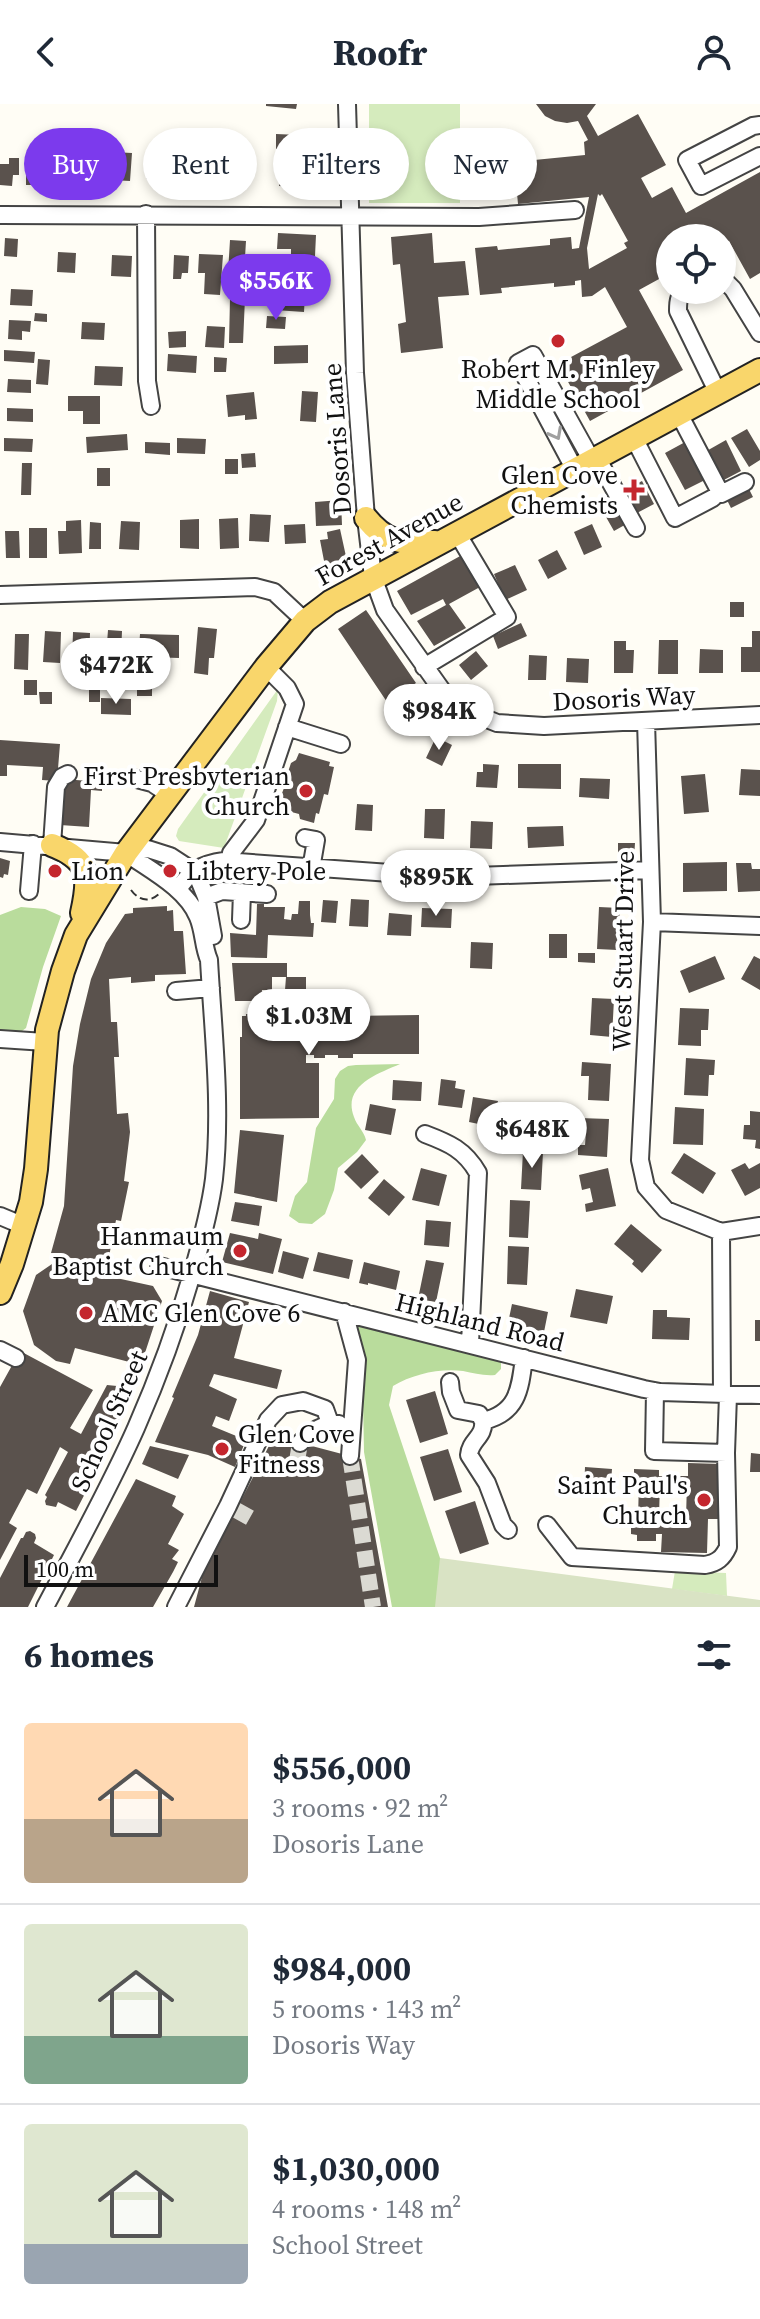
<!DOCTYPE html>
<html lang="en">
<head>
<meta charset="utf-8">
<style>
	body { margin:0; font-family:"Source Serif 4",serif; background:#f6f6f7; color:#1f2937; height:100vh; display:flex; flex-direction:column; font-size:30px; white-space:nowrap }
	* { box-sizing:border-box; margin:0 }
	p { font-size:26px; color:#747a83 }
	.icon { flex:none; width:44px; height:44px; fill:none; stroke:currentColor; stroke-width:2; stroke-linecap:round; stroke-linejoin:round }
	.map { position:relative; height:1503px; overflow:hidden }
	.panel { display:flex; flex-direction:column; background:#fff; flex:1 }
	.panel>* { flex:none }
	.banner { position:absolute; left:24px; top:24px; width:712px; height:72px; display:flex; gap:16px }
	.fabs { position:absolute; left:656px; top:120px; display:grid; gap:16px }
	.fabs a { display:grid; place-items:center; width:80px; height:80px; border-radius:50%; background:#fff; box-shadow:0 4px 12px #0003; font-size:40px }
	.scale { position:absolute; left:24px; bottom:20px; width:194px; box-sizing:border-box; padding-left:8px; border:4px solid #111; border-top:0; font-size:22px; line-height:28px; white-space:nowrap; color:#111; -webkit-text-stroke:6px #fff; paint-order:stroke }
	.price { position:absolute; translate:-50% -68px; padding:0 18px; border-radius:28px; background:#fff; color:#222; font-size:26px; line-height:52px; filter:drop-shadow(0 2px 4px #0008) }
	.price::after { content:''; position:absolute; left:50%; top:48px; width:24px; height:18px; margin-left:-12px; background:inherit; clip-path:polygon(0 0,100% 0,50% 100%) }
	.price.active { background:#7c3aed; color:#fff }
	ul { padding:0; list-style:none }
	li { display:flex; align-items:center; gap:24px; height:200px; padding:0 24px }
	li+li { border-top:2px solid #e0e1e3 }
	li span { display:grid; place-items:center; flex:none; width:224px; height:160px; border-radius:8px; color:#555 }
	li>.icon { margin-inline-start:auto }
	span .icon { width:96px; height:96px; fill:#fffc; stroke-width:1 }
	li b { font-size:34px }
	h2 { display:flex; justify-content:space-between; align-items:center; height:96px; padding:0 24px; font-size:34px }
	.tag { padding:0 28px; border-radius:36px; background:#fff; box-shadow:0 4px 12px #0003; font-size:28px; line-height:72px }
	.tag.active { background:#7c3aed; color:#fff }
	header { display:flex; justify-content:space-between; align-items:center; height:104px; padding:0 24px; background:#fff; font-size:36px; font-weight:700 }
	.map>svg:first-child { display:block }
	.green { fill:#d5ebbd }
	.forest { fill:#b9dc9c }
	.cemetery { fill:#d9e3c4 }
	.building { fill:#5a524d; fill-rule:evenodd }
	.lines { fill:none; stroke-linecap:round; stroke-linejoin:round }
	.minor-tunnel { stroke:#dbdad3; stroke-width:16; stroke-dasharray:16 8; stroke-linecap:butt }
	.minor-casing { stroke:#444; stroke-width:20 }
	.major-casing { stroke:#222; stroke-width:26 }
	.path { stroke:#333; stroke-width:2; stroke-dasharray:8 4; stroke-linecap:butt }
	.minor { stroke:#fff; stroke-width:16 }
	.major { stroke:#f9d66b; stroke-width:22 }
	.oneway { stroke:#a0a0a0 }
	.poi-dot { fill:#c4262e; stroke:#fff; stroke-width:3 }
	.labels { text-anchor:middle; stroke-width:8; stroke-linejoin:round; paint-order:stroke }
	.poi-label { font-size:26px; fill:#111; stroke:#fff; text-anchor:end }
	.street-label { font-size:26px; fill:#111; stroke:#fff }
</style>
</head>
<body>
<header><svg class="icon" aria-label="back" viewBox="0 0 24 24"><path d="M15 5l-7 7 7 7"/></svg>Roofr<svg class="icon" aria-label="person" viewBox="0 0 24 24"><circle cx="12" cy="8" r="4"/><path d="M4 21q1-7 8-7t8 7"/></svg></header>
<div class="map">
<svg width="760" height="1503" viewBox="0 0 760 1503">
	<rect width="100%" height="100%" fill="#fffdf5"/>
	<!-- green -->
	<path class="green" d="M369 0H460V99H369Z
		M278 585 277 597 224 744 179 737 176 732 178 725Z
		M675 1467 726 1469 727 1492 672 1485Z"/>
	<!-- forest -->
	<path class="forest" d="M21 803 45 805 61 812 43 863 26 924 18 930 0 928V811Z
		M400 960C377 970 342 982 354 1013 357 1022 364 1027 366 1036L357 1048 338 1064 334 1086 325 1110 312 1120 299 1119 289 1112 295 1092 307 1078 316 1024 334 995 335 975 340 967 348 962 356 961Z
		M344 1208 495 1252 501 1258V1265L495 1271C483 1272 474 1269 463 1267 440 1264 413 1270 393 1282L389 1301 440 1454 474 1503H392L364 1348 362 1244Z"/>
	<!-- cemetery -->
	<path class="cemetery" d="M440 1454 760 1496V1503H435Z"/>
	<!-- building -->
	<path class="building" d="M266 0H297L296 5 266 2Z
		M536 0H596L587 12 598 32 638 10 666 61 641 74 652 94 672 83 686 109 760 68V169L750 175 729 137 722 141V134H670V169L639 186 683 266 590 317 558 260 627 223 605 183 592 192 582 193 581 176 575 177V181L554 183V179L501 184 502 189 480 191 475 144 497 142 498 146 550 141V135L571 133 572 145 579 144 589 93 518 100 514 58 585 51 584 38 588 36 578 17 567 19 555 17 545 12ZM598 90 600 92 602 90 628 137 624 139 627 144 589 165 587 144Z
		M276 30 299 31 298 46 276 45Z
		M192 45 223 47 222 74 191 72Z
		M32 48 45 49 44 81H26V57H32Z
		M112 48 132 49 130 77 111 76Z
		M9 54H19V71H13L12 82 0 81V60H9Z
		M147 54 161 55 160 76 146 75Z
		M52 57H65L63 81H50Z
		M84 57 104 58 103 78 83 77Z
		M280 68 299 69 298 83 279 82Z
		M278 129 316 131 315 152 291 151V145H277Z
		M432 129 434 159 465 157 469 191 438 193 443 244 401 249 398 220 406 218 400 160 393 161 391 133Z
		M5 134 18 135 17 153 4 152Z
		M230 136 246 137 244 170 228 169Z
		M58 148 76 149 75 169 57 168Z
		M199 150 223 151 220 191 204 190 205 169H198Z
		M112 151 132 152 131 173 111 172Z
		M174 151 189 152 188 169H182L181 175H173Z
		M285 157H295V162H306V177H285Z
		M248 159 259 160 258 182 247 181Z
		M11 185 33 186 32 202 10 201Z
		M276 188 305 190 304 208 275 206Z
		M230 194H245L243 239H229Z
		M35 209 47 210V218L34 217Z
		M267 212 286 213 285 225 266 224Z
		M9 216 31 217 30 228 22 227V236L8 235Z
		M82 218 105 219 104 236 81 235Z
		M207 222 225 223 224 244 205 243Z
		M186 227V243L169 244 168 228Z
		M308 241V259L274 260V242Z
		M4 246 35 248 34 259 4 257Z
		M168 250 197 252 196 269 167 267Z
		M214 253 227 254 226 268H214Z
		M38 255 50 256 48 281 36 280Z
		M95 262 123 263 122 282 94 281Z
		M8 275 31 276V289L7 288Z
		M302 287 318 288 316 318 300 317Z
		M254 288 257 315 245 316V311L228 313 226 291Z
		M68 292H100V320H83V307H68Z
		M7 304 33 305V318L7 317Z
		M747 325 760 347V356L749 363 731 334Z
		M127 330 128 346 87 349 86 333Z
		M4 334 33 335 32 348 4 347Z
		M177 334 206 335 205 350 177 349Z
		M726 336 741 367 720 378 703 349Z
		M687 337 707 375 685 386 665 349Z
		M145 338 170 339V351L145 349Z
		M255 349 256 363 242 364 241 350Z
		M225 355H238V370H225Z
		M22 359H32L31 391H21Z
		M97 364H110V382H97Z
		M642 377 654 400 637 409 633 402 630 404 621 388Z
		M748 383 753 393 731 404 726 394Z
		M341 396 342 421 316 422 315 398Z
		M618 397 630 418 614 427 602 406Z
		M250 410 271 411 269 438 249 437Z
		M238 414 239 444 220 445 219 415Z
		M199 415V445L180 444V416Z
		M81 416 82 449 59 450 58 427H66V417Z
		M121 417 140 418 139 446 119 445Z
		M90 418 101 419V445H89Z
		M305 420 306 439 285 440 284 421Z
		M592 420 602 443 584 451 574 428Z
		M29 424H47V454H29Z
		M340 425 347 457 325 462 320 436 328 435 327 428Z
		M5 427H19L20 454H6Z
		M557 446 567 465 548 475 538 456Z
		M462 451 480 483 449 500 466 524 434 542 417 517 446 501 443 495 411 511 397 487Z
		M515 461 527 486 505 496 494 470Z
		M730 498H744V513H730Z
		M366 506 416 579 387 598 338 525Z
		M521 519 527 532 498 545 493 532Z
		M198 523 217 525 214 554H209L208 571 194 569Z
		M108 526 122 527 121 552H106Z
		M45 527 61 528 60 559 43 558Z
		M752 527H760V568H741V543H752Z
		M73 528 90 529 89 559 72 558Z
		M15 530H29L28 566 14 565Z
		M140 530 179 531V554L149 553 150 544H139Z
		M659 536H678V570H658Z
		M614 537H626V546H634L633 569H614Z
		M700 545 723 546V569H699Z
		M476 547 488 562 471 576 459 561Z
		M529 551 547 552 546 576H528Z
		M567 554 589 555 588 579 566 578Z
		M137 574H152V592H137Z
		M24 576H37V591H24Z
		M89 585H100V598H89Z
		M39 588H52V600H40Z
		M101 594 131 595V611L101 610Z
		M436 633 452 641 442 662 426 654Z
		M0 636 60 640 57 677 42 676 43 663 7 661V672H0Z
		M299 649 330 658 329 662 334 663 328 691 324 690 319 710 316 709 314 719 300 715 299 710 280 705 279 697 284 684 270 680 275 665 288 668 291 659 296 656Z
		M483 660 499 661 497 684 476 683 477 668H483Z
		M518 660H561V685L518 684Z
		M741 665 760 666V692L739 691Z
		M705 670 709 708 684 710 681 672Z
		M580 674 610 675 609 695 579 693Z
		M63 675 102 678V687L91 686 89 723 60 721Z
		M357 700 373 701 372 727 355 726Z
		M425 705H445L444 735 424 734Z
		M471 717 493 718 492 745 470 744Z
		M563 722 564 742 528 744 527 723Z
		M618 739H635L634 754H618Z
		M0 754 10 757 8 771 4 770 3 774 0 773Z
		M727 758V787L683 788V759Z
		M736 759H751L752 765H760V787L738 788Z
		M351 795 369 796 368 823 349 822Z
		M323 796 338 797 336 819 321 818Z
		M299 797H310V811L311 819H314L313 833 268 831 267 854 231 853 230 829 256 831 257 800H264V803H285L284 815 291 816 292 810H298Z
		M167 802V807L173 806 174 827H183L186 870 155 871V877L131 879V873L109 875 111 918H117L119 953H114L117 1010 128 1009 130 1028 124 1077 129 1078 121 1117 116 1116 107 1163 51 1149 64 1102 73 962 80 920 91 875 106 839 125 810 133 809V804Z
		M599 803 620 804 617 846 597 845Z
		M422 804 452 805 451 824 421 823Z
		M389 809 412 811 411 832 387 831Z
		M549 830H567V854H549Z
		M471 838 493 839 492 865 470 864Z
		M578 849H595V859L578 858Z
		M715 852 725 875 689 889 680 867Z
		M754 852 760 855V886L741 875Z
		M232 859H287V873H272V886H262L261 897H235Z
		M286 873H306V886H285Z
		M592 894 614 895 612 933 590 931Z
		M680 904 709 905 708 926H701V942L678 941Z
		M303 909H310V912H319V909H327V912H340V909H347V912L419 911V950H353V954H338V951H325V954H314V951H306V959H319V1014L240 1015V933H242V912H246V910H253V912L273 910V912H283V910H290V913L303 912Z
		M686 954 715 956 714 971H709L708 992 684 991Z
		M582 958 611 960 609 997 588 996 589 972H581Z
		M441 975 456 977 455 984 465 986 462 1004 438 1001Z
		M393 976 422 978 421 997 392 996Z
		M473 993 498 997 493 1023 469 1018Z
		M370 1000 396 1005 391 1031 365 1026Z
		M529 1003 546 1021 528 1039 511 1021Z
		M675 1003 704 1005 703 1041 673 1040Z
		M750 1007 760 1008V1045L755 1044 756 1036 743 1035 744 1021H750Z
		M579 1014 609 1015 607 1053 578 1051V1041H585L586 1028H579Z
		M240 1026 284 1031 277 1098 234 1089Z
		M523 1047 543 1048 541 1086 521 1085Z
		M684 1049 716 1069 703 1090 671 1069Z
		M362 1050 379 1068 361 1085 344 1068Z
		M745 1059 749 1065 760 1059V1084L745 1092 731 1066Z
		M421 1064 447 1071 439 1102 412 1096Z
		M608 1064 616 1102 586 1108 585 1100 593 1098 590 1084 582 1086 579 1071Z
		M384 1075 405 1093 389 1112 368 1094Z
		M510 1096 530 1097 528 1134 509 1133Z
		M235 1098 262 1102 259 1122 231 1117Z
		M426 1116 451 1118 449 1143 424 1141Z
		M631 1120 662 1146 642 1169 632 1160 634 1157 614 1140Z
		M230 1129 258 1135 259 1129 282 1135 273 1170 222 1158Z
		M508 1142 529 1143 527 1181 507 1180Z
		M283 1147 309 1154 303 1175 278 1168Z
		M318 1148 353 1156 349 1175 313 1167Z
		M426 1156 444 1159 436 1198 418 1195Z
		M364 1158 400 1167 396 1186 368 1179V1181L359 1179Z
		M52 1160 153 1182 162 1197 141 1261 75 1244 70 1260 56 1257 34 1241 23 1207 36 1171Z
		M576 1185 613 1192 607 1220 570 1213Z
		M210 1187 249 1198 234 1254 282 1266 277 1285 214 1270 209 1282 237 1295 229 1317 216 1312 212 1322 246 1336 235 1363 208 1351 155 1338 174 1294 172 1293 198 1231Z
		M512 1200 548 1208 544 1228 508 1219Z
		M653 1206H667V1213L690 1214 689 1236 652 1235Z
		M755 1216H760V1237H755Z
		M20 1247 93 1286 70 1324 81 1330 107 1281 117 1282 118 1288 116 1292 129 1298 90 1373 93 1374 76 1407 58 1398 56 1403 46 1401 45 1397 47 1393 45 1391 68 1348 60 1343 37 1390 27 1385 9 1419 17 1424 0 1456V1283Z
		M435 1287 448 1330 420 1339 406 1296Z
		M274 1332 361 1355 388 1503H194L202 1473Z
		M150 1342 189 1351 178 1375 142 1360Z
		M448 1345 462 1388 434 1397 420 1353Z
		M751 1349 760 1350V1368H750Z
		M688 1359 722 1360 721 1415H708L707 1449 661 1448 662 1430H656V1437H637V1431L631 1430V1416H638L639 1375H634V1365L659 1366V1372H688ZM660 1377 687 1378 686 1414 659 1413Z
		M585 1363 612 1365 610 1392 584 1390Z
		M136 1375 176 1392 172 1402 184 1410 168 1440 179 1446 172 1455 178 1458 173 1468 153 1503H67Z
		M475 1397 489 1440 460 1450 445 1407Z
		M30 1427 35 1430 36 1434 34 1439 54 1451 28 1503H0V1474L21 1434H23L26 1428Z"/>
	<g class="lines">
		<!-- minor-tunnel -->
		<path class="minor-tunnel" d="M350 1352 373 1503
			M297 1357 300 1339
			M236 1406 252 1415"/>
		<!-- minor casing -->
		<g class="minor-casing">
			<path id="minor" d="M347 0 355 269 366 414 373 473 385 506 446 592 467 607 497 619 544 622 760 611
				M760 21 753 22 687 56 701 82 760 52
				M146 110 147 277 151 302
				M0 111 479 113 575 106
				M722 174 733 185 760 229
				M688 186C678 191 678 197 678 207L718 289
				M679 310 721 390 745 378
				M634 334 675 414 713 394
				M597 354 636 424
				M575 366 518 259 533 251 592 357
				M0 491 255 483 274 488 305 517
				M424 563 507 513 457 429
				M646 617 652 818 640 1056 646 1083 666 1106 721 1128 760 1122
				M287 623 341 640
				M133 674 152 679 170 691
				M305 734 316 736 311 765
				M0 738 126 749 148 745 170 752 193 767 199 776 206 793 213 832
				M52 741 56 683 62 673 68 670
				M229 758 231 749 256 716 295 600 287 584 266 563
				M178 786C189 767 202 760 224 757L446 773 650 766
				M29 787 33 740
				M206 793 222 787 267 790
				M241 816 242 788
				M652 818 760 822
				M176 887 211 884
				M0 935 45 938
				M425 1030C449 1039 465 1046 478 1069L470 1240
				M0 1112 24 1122
				M721 1128 722 1290
				M159 1162 644 1285 660 1288 760 1291
				M344 1208 357 1256 350 1352
				M0 1246 16 1254
				M450 1278 451 1288 458 1306 479 1310 483 1317
				M655 1287 654 1347 726 1349 728 1291
				M483 1317C485 1333 470 1336 469 1351L487 1379 503 1421 508 1426
				M483 1317C518 1309 520 1285 524 1254
				M300 1339C311 1327 323 1319 339 1320
				M547 1421 572 1453 705 1461C717 1459 723 1454 728 1443L726 1349
				M45 1503C76 1444 109 1385 136 1324 158 1274 177 1222 192 1170 201 1139 210 1107 214 1075 222 1003 213 928 209 856 203 842 204 827 198 813 186 784 150 766 126 749
				M176 1503 228 1402 268 1316 282 1301 303 1297 325 1305 330 1319"/>
		</g>
		<!-- major casing -->
		<g class="major-casing">
			<path id="major" d="M366 414C388 441 402 438 435 438
				M52 741C91 756 90 773 82 809
				M0 1189 12 1160 31 1098 36 1065 47 926 63 867 76 831 126 749 266 563 305 517 330 498 760 266"/>
		</g>
		<!-- path -->
		<path class="path" d="M131 786C139 797 150 799 160 789"/>
		<!-- minor -->
		<use href="#minor" class="minor"/>
		<!-- major -->
		<use href="#major" class="major"/>
	</g>
	<!-- one-way arrows -->
	<defs><path id="oneway-chevron" d="M-2-3.5L2.5 0L-2 3.5" fill="none" stroke-width="1.6" stroke-linecap="round" stroke-linejoin="round" transform="scale(2)"/></defs>
	<use class="oneway" href="#oneway-chevron" transform="translate(556 330) rotate(62)"/>
	<!-- markers -->
	<g class="poi-dot">
		<circle cx="558" cy="237" r="8"/>
		<path d="M630 374h8v8h8v8h-8v8h-8v-8h-8v-8h8z"/>
		<circle cx="306" cy="687" r="8"/>
		<circle cx="55" cy="767" r="8"/>
		<circle cx="170" cy="767" r="8"/>
		<circle cx="240" cy="1147" r="8"/>
		<circle cx="86" cy="1209" r="8"/>
		<circle cx="222" cy="1345" r="8"/>
		<circle cx="704" cy="1396" r="8"/>
	</g>
	<g class="labels">
		<!-- poi labels -->
		<g class="poi-label">
			<text x="558" y="274" text-anchor="middle">Robert M. Finley<tspan x="558" dy="30">Middle School</tspan></text>
			<text x="618" y="380">Glen Cove<tspan x="618" dy="30">Chemists</tspan></text>
			<text x="290" y="681">First Presbyterian<tspan x="290" dy="30">Church</tspan></text>
			<text x="71" y="776" text-anchor="start">Lion</text>
			<text x="186" y="776" text-anchor="start">Libtery Pole</text>
			<text x="224" y="1141">Hanmaum<tspan x="224" dy="30">Baptist Church</tspan></text>
			<text x="102" y="1218" text-anchor="start">AMC Glen Cove 6</text>
			<text x="238" y="1339" text-anchor="start">Glen Cove<tspan x="238" dy="30">Fitness</tspan></text>
			<text x="688" y="1390">Saint Paul's<tspan x="688" dy="30">Church</tspan></text>
		</g>
		<!-- street labels -->
		<g class="street-label">
			<text transform="translate(337 335) rotate(-94)" y="9">Dosoris Lane</text>
			<text transform="translate(389 435) rotate(-29)" y="9">Forest Avenue</text>
			<text transform="translate(624 594) rotate(-3)" y="9">Dosoris Way</text>
			<text transform="translate(623 847) rotate(-89)" y="9">West Stuart Drive</text>
			<text transform="translate(480 1218) rotate(14)" y="9">Highland Road</text>
			<text transform="translate(109 1317) rotate(-66)" y="9">School Street</text>
		</g>
	</g>
</svg>
<div class="fabs">
<a><svg class="icon" aria-label="locate" viewBox="0 0 24 24"><circle cx="12" cy="12" r="6"/><path d="M12 2v4M12 18v4M2 12h4M18 12h4"/></svg></a>
</div>
<div class="scale">100 m</div>
<b class="price active" style="left:276px;top:218px">$556K</b>
<b class="price" style="left:116px;top:602px">$472K</b>
<b class="price" style="left:439px;top:648px">$984K</b>
<b class="price" style="left:436px;top:814px">$895K</b>
<b class="price" style="left:309px;top:953px">$1.03M</b>
<b class="price" style="left:532px;top:1066px">$648K</b>
<div class="banner">
<a class="tag active">Buy</a>
<a class="tag">Rent</a>
<a class="tag">Filters</a>
<a class="tag">New</a>
</div>
</div>
<section class="panel">
<h2>6 homes<svg class="icon" aria-label="filters" viewBox="0 0 24 24"><path d="M4 7h16M4 17h16"/><circle cx="9" cy="7" r="2"/><circle cx="15" cy="17" r="2"/></svg></h2>
<ul>
<li><span style="background:linear-gradient(#ffd9b3 60%,#b9a48a 0)"><svg class="icon" aria-label="home" viewBox="0 0 24 24"><path d="M3 11l9-7 9 7M6 9v11h12V9"/></svg></span><div><b>$556,000</b><p>3 rooms · 92 m²</p><p>Dosoris Lane</p></div></li>
<li><span style="background:linear-gradient(#dfe7d0 70%,#7fa58c 0)"><svg class="icon" aria-label="home" viewBox="0 0 24 24"><path d="M3 11l9-7 9 7M6 9v11h12V9"/></svg></span><div><b>$984,000</b><p>5 rooms · 143 m²</p><p>Dosoris Way</p></div></li>
<li><span style="background:linear-gradient(#dfe7d0 75%,#9aa5b1 0)"><svg class="icon" aria-label="home" viewBox="0 0 24 24"><path d="M3 11l9-7 9 7M6 9v11h12V9"/></svg></span><div><b>$1,030,000</b><p>4 rooms · 148 m²</p><p>School Street</p></div></li>
</ul>
</section>
</body>
</html>
